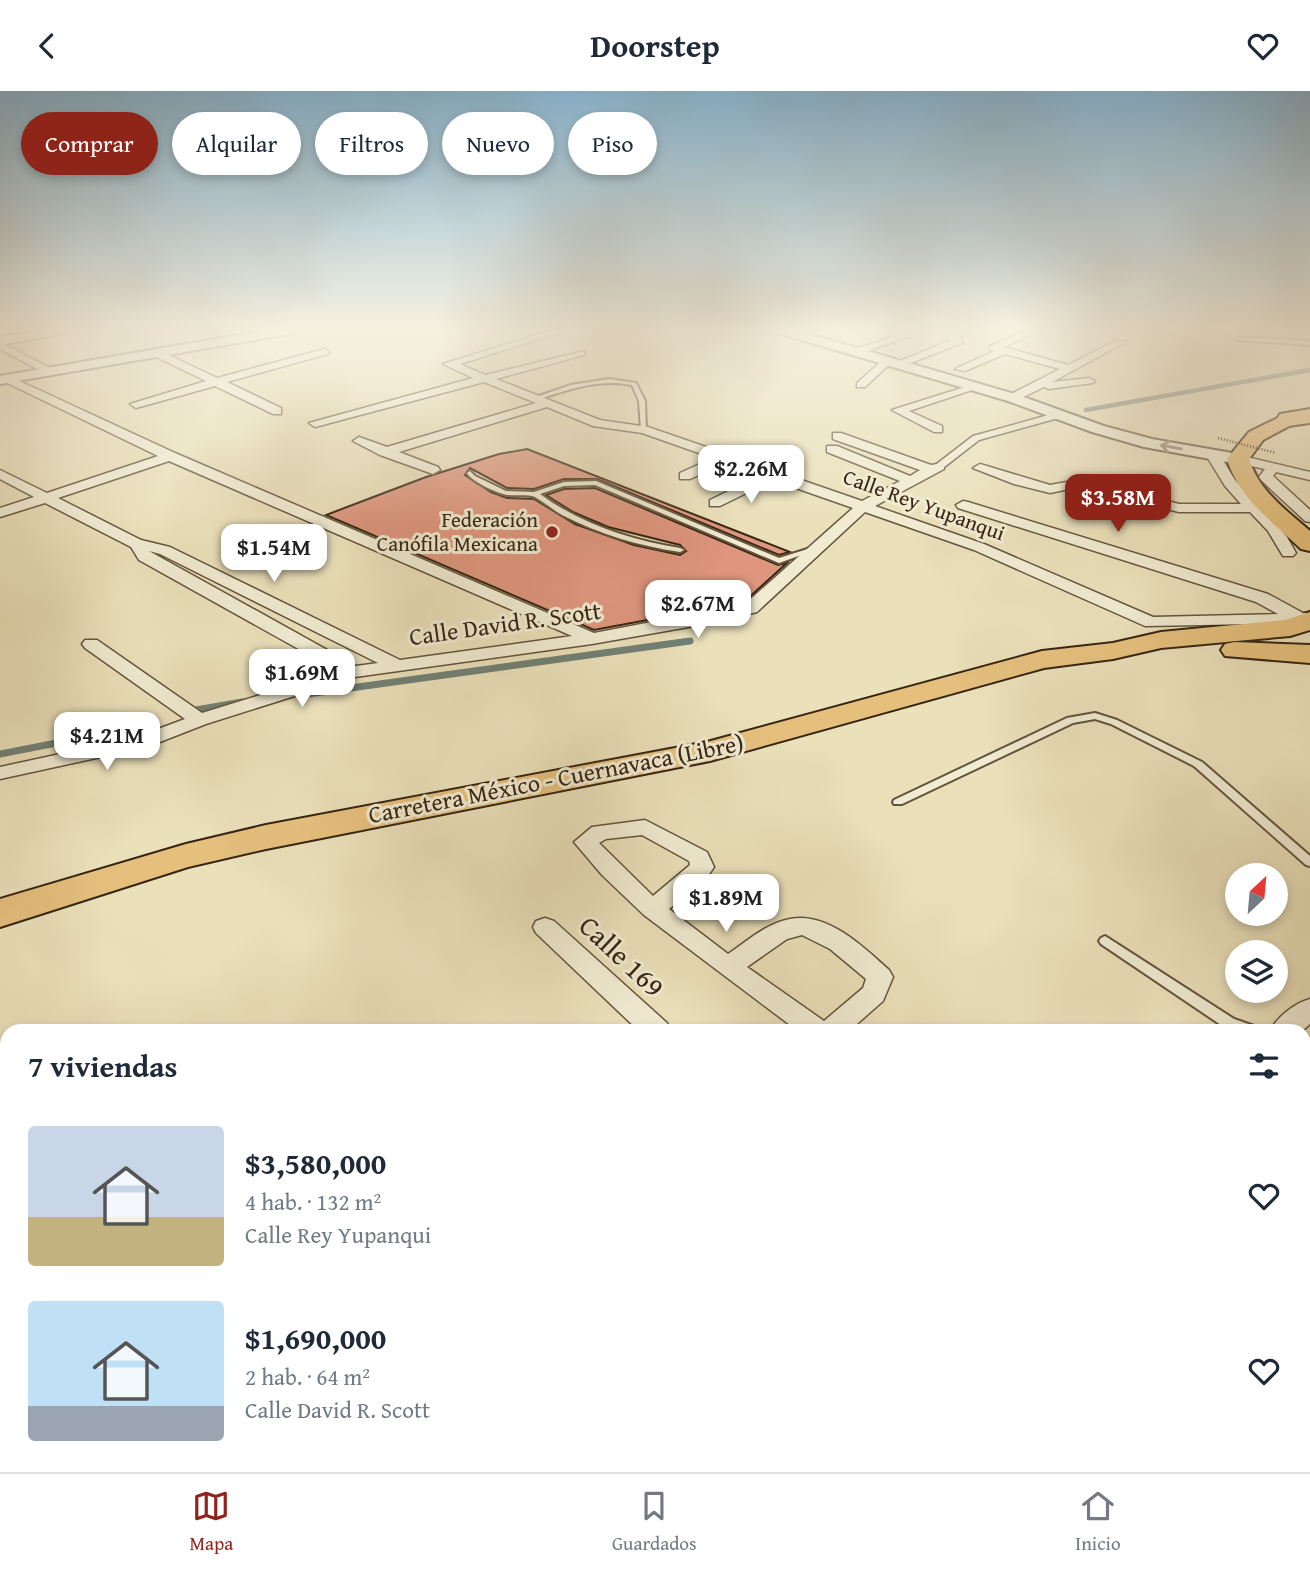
<!DOCTYPE html>
<html lang="es">
<head>
<meta charset="utf-8">
<style>
	body { margin:0; font-family:"Gentium Book Plus",serif; background:#f2f2f3; color:#1f2937; height:100vh; display:flex; flex-direction:column; font-size:26px; white-space:nowrap }
	* { box-sizing:border-box; margin:0 }
	p { font-size:23px; color:#747a83 }
	.icon { flex:none; width:38px; height:38px; fill:none; stroke:currentColor; stroke-width:2; stroke-linecap:round; stroke-linejoin:round }
	.map { position:relative; flex:1; overflow:hidden }
	.side { position:absolute; left:0px; top:933px; width:1311px; height:450px; display:flex; flex-direction:column; background:#fff; border-radius:21px 21px 0 0; box-shadow:0 4px 10px #0003 }
	.side>* { flex:none }
	.banner { position:absolute; left:21px; top:21px; width:700px; height:63px; display:flex; gap:14px }
	.needle { width:46px; rotate:26deg }
	.tools { position:absolute; left:1225px; top:772px; display:grid; gap:14px }
	.tools a { display:grid; place-items:center; width:63px; height:63px; border-radius:50%; background:#fff; box-shadow:0 4px 10px #0003; font-size:35px }
	.price { position:absolute; translate:-50% -60px; padding:0 16px; border-radius:14px; background:#fff; color:#222; font-size:23px; line-height:46px; filter:drop-shadow(0 2px 4px #0008) }
	.price::after { content:''; position:absolute; left:50%; top:42px; width:21px; height:16px; margin-left:-10px; background:inherit; clip-path:polygon(0 0,100% 0,50% 100%) }
	.price.current { background:#8f2418; color:#fff }
	ul { padding:0; list-style:none }
	li { display:flex; align-items:center; gap:21px; height:175px; padding:0 28px }
	li span { display:grid; place-items:center; flex:none; width:196px; height:140px; border-radius:7px; color:#555 }
	li>.icon { margin-inline-start:auto }
	span .icon { width:84px; height:84px; fill:#fffc; stroke-width:1 }
	li b { font-size:30px }
	h2 { display:flex; justify-content:space-between; align-items:center; height:84px; padding:0 28px; font-size:30px }
	.tag { padding:0 24px; border-radius:32px; background:#fff; box-shadow:0 4px 10px #0003; font-size:24px; line-height:63px }
	.tag.current { background:#8f2418; color:#fff }
	header { display:flex; justify-content:space-between; align-items:center; height:91px; padding:0 28px; background:#fff; font-size:32px; font-weight:700 }
	.tab-bar { display:flex; justify-content:space-around; align-items:center; height:98px; border-top:2px solid #e0e1e3; background:#fff; font-size:19px; color:#747a83 }
	.tab-bar a { display:grid; justify-items:center; gap:4px }
	.tab-bar .current { color:#8f2418 }
	.map>svg:first-child { display:block }
	.lines { fill:none; stroke-linecap:round; stroke-linejoin:round }
	.stream-far1 { stroke:#718075; stroke-width:4.5 }
	.stream { stroke:#718075; stroke-width:7 }
	.building { fill:#de967e; stroke:#362513; stroke-width:2 }
	.service-casing { stroke:#63543d; stroke-width:4 }
	.pedestrian-casing { stroke:#63543d; stroke-width:3 }
	.minor-casing { stroke:#63543d; stroke-width:3 }
	.tertiary-casing { stroke:#63543d; stroke-width:4 }
	.primary-casing { stroke:#362513; stroke-width:4 }
	.motorway-casing { stroke:#362513; stroke-width:4 }
	.service { fill:#f1ebd2; fill-rule:evenodd }
	.pedestrian { fill:#f1ebd2; fill-rule:evenodd }
	.minor { fill:#f1ebd2; fill-rule:evenodd }
	.tertiary { fill:#f1ebd2; fill-rule:evenodd }
	.primary { fill:#e5c07d; fill-rule:evenodd }
	.motorway { fill:#e5c07d; fill-rule:evenodd }
	.path-bridge { stroke:#362513; stroke-width:2.5; stroke-dasharray:1 2; stroke-linecap:butt }
	.oneway { stroke:#948872 }
	.poi-dot { fill:#8f2418; stroke:#f1ebd2; stroke-width:2.5 }
	.labels { text-anchor:middle; stroke-width:6; stroke-linejoin:round; paint-order:stroke }
	.far-street-label { font-size:21px; fill:#362513; stroke:#f1ebd2 }
	.far-poi-label { font-size:21px; fill:#362513; stroke:#f1ebd2; text-anchor:end }
	.street-label { font-size:24px; fill:#362513; stroke:#f1ebd2 }
	.near-street-label { font-size:28px; fill:#362513; stroke:#f1ebd2 }
</style>
</head>
<body>
<header><svg class="icon" aria-label="back" viewBox="0 0 24 24"><path d="M15 5l-7 7 7 7"/></svg>Doorstep<svg class="icon" aria-label="heart" viewBox="0 0 24 24"><path d="M12 20l-8-8c-3-5 5-10 8-4 3-6 11-1 8 4z"/></svg></header>
<div class="map">
<svg width="1310" height="1381" viewBox="0 0 1310 1381">
	<rect width="100%" height="100%" fill="#eae0ba"/>
	<filter id="stains"><feTurbulence type="fractalNoise" baseFrequency=".00286" numOctaves="4"/><feColorMatrix values="0 0 0 0 .2 0 0 0 0 .09 0 0 0 0 .02 0 0 0 .5 -.17"/></filter>
	<radialGradient id="worn" r=".72"><stop offset=".6" stop-color="#630" stop-opacity="0"/><stop offset="1" stop-color="#630" stop-opacity=".3"/></radialGradient>
	<g class="lines">
		<!-- stream-far1 -->
		<path class="stream-far1" d="M1086 319 1310 279"/>
		<!-- stream -->
		<path class="stream" d="M307 603 690 550
			M196 619 242 611
			M0 663 133 637"/>
	</g>
	<!-- building -->
	<path class="building" d="M527 358 790 461 779 464 597 388H564L534 398 507 397 470 377 465 384 491 401 507 407 534 408 575 433 634 454 680 464 686 460 680 454 608 436 573 421 546 404 564 398 595 397 778 474 787 472 744 511 594 539 326 424 426 386 499 363Z"/>
	<g class="lines">
		<!-- service casing -->
		<g class="service-casing">
			<path id="service" d="M1239 246 1310 250V254L1237 249Z
				M609 288 636 292 645 310 646 340 641 339 639 310 632 294C598 287 568 299 536 309L533 307 571 294Z
				M470 380 475 385 506 400 534 401 564 391 596 390 779 467 814 456 818 458 779 472 595 394 564 395 540 403C581 433 631 449 680 457L684 459 680 461C639 455 599 443 562 424 553 419 544 411 535 406 528 403 516 405 508 404 498 403 471 390 467 382Z
				M1095 622 1117 629 1202 671 1310 765V775L1306 774 1194 675 1111 633 1095 628 1073 632 902 713H894L893 711 894 709 1067 627Z
				M1105 845 1234 928 1257 936 1259 940H1236L1224 936 1101 853 1099 850 1101 847Z"/>
		</g>
		<!-- pedestrian casing -->
		<g class="pedestrian-casing">
			<path id="pedestrian" d="M1059 321 1062 322V326L979 349 943 377 934 375 973 345Z"/>
		</g>
		<!-- minor casing -->
		<g class="minor-casing">
			<path id="minor" d="M552 239H568L460 273 485 284 584 260V264L496 288 600 329 648 336 862 410 900 390 827 361V355H837L910 385 920 379 833 348V342H841L931 374 944 372V378L875 415 984 453 1153 526 1278 523 1256 511 958 417 956 414 963 410 968 411 1268 503 1303 522H1310V532L1145 535 974 459 865 421 757 521 717 531 592 553 355 586 206 633 147 656 0 688V676L134 647 185 628 85 557 82 553 85 549H97L202 622 338 580 139 469 131 456 45 412 0 426V417L34 406 0 388V379L47 402 158 365 3 290V286H11L175 362 594 542 745 513 853 417 773 389 720 415H710V409L761 384 725 372 690 388H680V382L713 367 642 342 593 335 547 316 399 361 438 376 440 379 433 383 380 364 353 350 359 346 387 356 536 312 484 291 315 336 309 332 473 287 443 273ZM169 370 572 545 400 569 170 456 141 449 58 407ZM149 460 160 463 378 572 356 575Z
				M884 239H898L910 245 860 263H852V259L895 245Z
				M959 239H974L959 246 963 250 962 252 903 275 893 273 951 249 947 245Z
				M1028 239H1041L1004 256 1068 274 1117 249 1126 251 1052 291 1089 287 1095 290 1093 292 1049 298 1044 296 1013 311 1007 307 1009 304 1060 278 1005 263 965 280 955 278 994 260 990 259V255Z
				M0 251 54 279 56 281 46 283 0 258Z
				M324 258 329 261 328 263 227 291 281 317V323H273L215 295 136 317 130 313 206 290 152 264V260H160L217 287Z
				M884 268 893 270 865 296H857V292Z
				M971 294 981 296 909 320 942 335V341H934L892 319Z
				M1213 360 1218 361 1235 389 1257 413 1276 414 1278 417 1276 420 1266 421 1287 446 1296 462 1293 465H1283L1268 440 1250 421H1179L1079 396 1050 402 1014 393 973 377 980 373 1050 394 1083 388 1179 413H1241L1225 395 1206 364Z
				M1238 364 1310 381V389L1276 381 1273 385 1310 419V431L1305 430 1261 389 1259 386 1265 378 1233 371V365Z
				M645 729 707 761 714 776 710 782 669 818 728 863C747 850 767 832 790 828 827 820 865 857 889 879L893 886 883 910 849 940H798L644 824 602 784 574 751 592 736ZM642 744 689 770 690 774 653 805 599 752 606 748ZM802 844 830 858 866 888 863 897 824 930 747 876 787 848Z
				M545 827 554 830 667 932 670 940H639L536 842 533 836 536 830Z
				M1310 908V933L1302 940H1270C1277 926 1295 912 1310 908Z
				M1304 953 1310 955V979L1304 977Z
				M268 1376H306L309 1381H270Z
				M567 1376H606L609 1381H569Z
				M700 1376H742L740 1381H697Z
				M759 1376H799L802 1381H761Z"/>
		</g>
		<!-- tertiary casing -->
		<g class="tertiary-casing">
			<path id="tertiary" d="M40 239H67L61 243 0 254V246Z
				M267 239H295L289 243 0 293V285Z
				M777 239H796L1018 304 1104 335 1152 348 1238 363 1246 368 1238 373 1144 356 1092 341 1008 310 778 242Z"/>
		</g>
		<!-- primary casing -->
		<g class="primary-casing">
			<path id="primary" d="M1288 322 1295 324 1298 328 1295 332 1263 349 1249 368C1259 400 1286 419 1310 440V460L1301 458C1273 431 1239 408 1227 368L1249 341Z
				M1310 521V539L1290 545 1161 557 1113 568 1044 577 710 670 266 758 188 776 0 836V808L186 753 266 734 707 651 1042 560 1113 552 1161 541 1285 529Z
				M1235 551 1310 554V572L1225 565 1221 559 1225 553Z"/>
		</g>
		<!-- motorway casing -->
		<g class="motorway-casing">
			<path id="motorway" d="M1310 318V332L1288 335 1280 333 1277 328 1280 323Z"/>
		</g>
		<!-- service -->
		<use href="#service" class="service"/>
		<!-- pedestrian -->
		<use href="#pedestrian" class="pedestrian"/>
		<!-- minor -->
		<use href="#minor" class="minor"/>
		<!-- tertiary -->
		<use href="#tertiary" class="tertiary"/>
		<!-- primary -->
		<use href="#primary" class="primary"/>
		<!-- motorway -->
		<use href="#motorway" class="motorway"/>
		<!-- path-bridge -->
		<path class="path-bridge" d="M1218 347 1276 362"/>
	</g>
	<!-- one-way arrows -->
	<defs><path id="oneway-shaft" d="M-6 0H5M1.5-3L5.5 0L1.5 3" fill="none" stroke-width="1.6" stroke-linecap="round" stroke-linejoin="round" transform="scale(1.75)"/></defs>
	<use class="oneway" href="#oneway-shaft" transform="translate(1171 356) rotate(-170)"/>
	<!-- sky -->
	<linearGradient id="sky" x2="0" y2="1"><stop stop-color="#88b7d4"/><stop offset="0.55" stop-color="#f6f1e0"/><stop offset="1" stop-color="#f6f1e0" stop-opacity="0"/></linearGradient>
	<rect width="1310" height="432" fill="url(#sky)"/>
	<!-- markers -->
	<circle class="poi-dot" cx="552" cy="441" r="7"/>
	<g class="labels">
		<!-- far-street labels -->
		<g class="far-street-label">
			<text transform="translate(924 414) rotate(20)" y="7">Calle Rey Yupanqui</text>
		</g>
		<!-- far-poi labels -->
		<g class="far-poi-label">
			<text x="538" y="436">Federación<tspan x="538" dy="24">Canófila Mexicana</tspan></text>
		</g>
		<!-- street labels -->
		<g class="street-label">
			<text transform="translate(505 533) rotate(-8)" y="8">Calle David R. Scott</text>
			<text transform="translate(556 688) rotate(-11)" y="8">Carretera México - Cuernavaca (Libre)</text>
		</g>
		<!-- near-street labels -->
		<g class="near-street-label">
			<text transform="translate(622 865) rotate(43)" y="10">Calle 169</text>
		</g>
	</g>
	<rect width="100%" height="100%" filter="url(#stains)"/>
	<rect width="100%" height="100%" fill="url(#worn)"/>
</svg>
<div class="tools">
<a><svg class="needle" viewBox="-14 -14 28 28"><path d="M0-13l5 13h-10z" fill="#e53935"/><path d="M0 13l5-13h-10z" fill="#747a83"/></svg></a>
<a><svg class="icon" aria-label="layers" viewBox="0 0 24 24"><path d="M12 4l9 5-9 5-9-5zM3 14l9 5 9-5"/></svg></a>
</div>
<b class="price" style="left:751px;top:414px">$2.26M</b>
<b class="price current" style="left:1118px;top:443px">$3.58M</b>
<b class="price" style="left:274px;top:493px">$1.54M</b>
<b class="price" style="left:698px;top:549px">$2.67M</b>
<b class="price" style="left:302px;top:618px">$1.69M</b>
<b class="price" style="left:107px;top:681px">$4.21M</b>
<b class="price" style="left:726px;top:843px">$1.89M</b>
<div class="banner">
<a class="tag current">Comprar</a>
<a class="tag">Alquilar</a>
<a class="tag">Filtros</a>
<a class="tag">Nuevo</a>
<a class="tag">Piso</a>
</div>
<section class="side">
<h2>7 viviendas<svg class="icon" aria-label="filters" viewBox="0 0 24 24"><path d="M4 7h16M4 17h16"/><circle cx="9" cy="7" r="2"/><circle cx="15" cy="17" r="2"/></svg></h2>
<ul>
<li><span style="background:linear-gradient(#c9d6e8 65%,#c2b280 0)"><svg class="icon" aria-label="home" viewBox="0 0 24 24"><path d="M3 11l9-7 9 7M6 9v11h12V9"/></svg></span><div><b>$3,580,000</b><p>4 hab. · 132 m²</p><p>Calle Rey Yupanqui</p></div><svg class="icon" aria-label="heart" viewBox="0 0 24 24"><path d="M12 20l-8-8c-3-5 5-10 8-4 3-6 11-1 8 4z"/></svg></li>
<li><span style="background:linear-gradient(#bfe0f5 75%,#9aa5b1 0)"><svg class="icon" aria-label="home" viewBox="0 0 24 24"><path d="M3 11l9-7 9 7M6 9v11h12V9"/></svg></span><div><b>$1,690,000</b><p>2 hab. · 64 m²</p><p>Calle David R. Scott</p></div><svg class="icon" aria-label="heart" viewBox="0 0 24 24"><path d="M12 20l-8-8c-3-5 5-10 8-4 3-6 11-1 8 4z"/></svg></li>
</ul>
</section>
</div>
<nav class="tab-bar">
<a class="current"><svg class="icon" aria-label="map" viewBox="0 0 24 24"><path d="M3 6l6-2 6 2 6-2v14l-6 2-6-2-6 2zM9 4v14M15 6v14"/></svg>Mapa</a>
<a><svg class="icon" aria-label="saved" viewBox="0 0 24 24"><path d="M7 4h10v16l-5-4-5 4z"/></svg>Guardados</a>
<a><svg class="icon" aria-label="home" viewBox="0 0 24 24"><path d="M3 11l9-7 9 7M6 9v11h12V9"/></svg>Inicio</a>
</nav>
</body>
</html>
